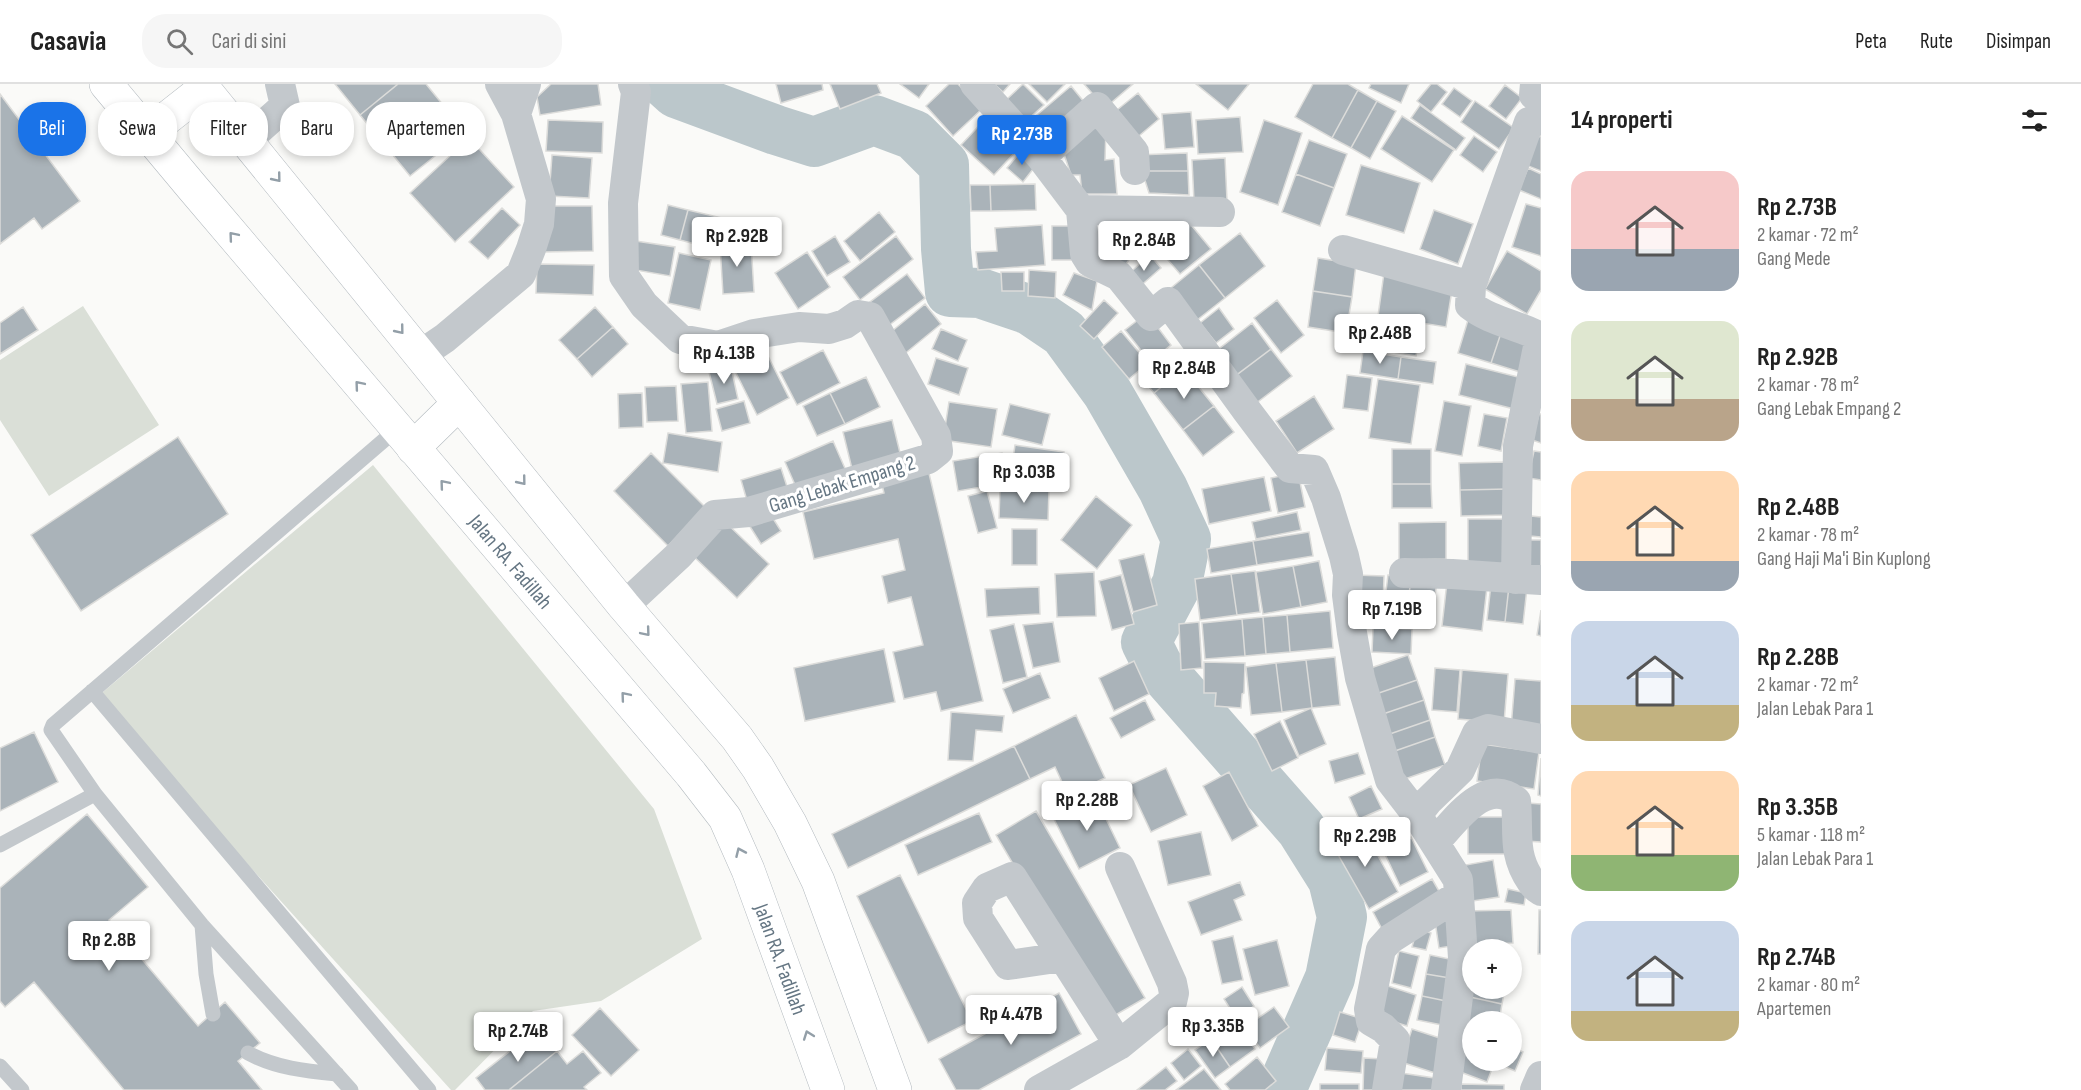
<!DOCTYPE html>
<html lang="id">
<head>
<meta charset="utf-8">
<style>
	body { margin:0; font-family:"Sofia Sans Condensed",sans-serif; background:#f6f6f6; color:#222; height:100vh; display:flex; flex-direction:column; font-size:22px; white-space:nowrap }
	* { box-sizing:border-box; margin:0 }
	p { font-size:20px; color:#767676 }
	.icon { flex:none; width:33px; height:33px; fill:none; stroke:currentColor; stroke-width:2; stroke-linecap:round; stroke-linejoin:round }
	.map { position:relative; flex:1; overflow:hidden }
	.panel { display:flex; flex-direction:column; background:#fff; width:540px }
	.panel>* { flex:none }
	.hud { position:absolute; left:18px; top:18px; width:570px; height:54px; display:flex; gap:12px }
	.controls { position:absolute; left:1462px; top:855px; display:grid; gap:12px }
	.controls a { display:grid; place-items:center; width:60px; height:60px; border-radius:50%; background:#fff; box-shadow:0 3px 9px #0003; font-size:30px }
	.price { position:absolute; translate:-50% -51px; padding:0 14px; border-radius:6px; background:#fff; color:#222; font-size:20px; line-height:39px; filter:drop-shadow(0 2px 3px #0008) }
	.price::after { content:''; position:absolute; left:50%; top:36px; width:18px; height:14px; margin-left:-9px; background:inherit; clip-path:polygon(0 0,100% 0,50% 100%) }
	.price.on { background:#1a73e8; color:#fff }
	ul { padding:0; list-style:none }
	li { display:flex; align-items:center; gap:18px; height:150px; padding:0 30px }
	li span { display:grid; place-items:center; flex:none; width:168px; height:120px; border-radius:18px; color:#555 }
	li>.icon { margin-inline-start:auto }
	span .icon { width:72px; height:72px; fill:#fffc; stroke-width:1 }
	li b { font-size:26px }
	h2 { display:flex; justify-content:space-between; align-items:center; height:72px; padding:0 30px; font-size:26px }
	.pill { padding:0 21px; border-radius:24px; background:#fff; box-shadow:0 3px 9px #0003; font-size:21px; line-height:54px }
	.pill.on { background:#1a73e8; color:#fff }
	header { display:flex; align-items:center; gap:36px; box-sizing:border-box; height:84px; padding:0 30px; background:#fff; border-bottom:2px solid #e0e0e0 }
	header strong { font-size:28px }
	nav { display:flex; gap:33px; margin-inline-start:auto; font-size:21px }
	.search { width:420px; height:54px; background:#f6f6f6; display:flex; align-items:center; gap:15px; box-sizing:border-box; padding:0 21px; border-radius:24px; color:#767676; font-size:22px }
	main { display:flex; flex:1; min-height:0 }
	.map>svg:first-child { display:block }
	.green { fill:#dadfd7 }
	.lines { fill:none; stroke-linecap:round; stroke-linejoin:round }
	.river { stroke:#bbc7cb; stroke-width:50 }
	.building { fill:#aab3b9; stroke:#dcdcda; stroke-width:1.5 }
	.secondary-casing { stroke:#b3babf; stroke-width:34 }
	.lane { stroke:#c3c8cc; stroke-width:15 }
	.street { stroke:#c3c8cc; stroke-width:30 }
	.secondary { stroke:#fff; stroke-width:33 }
	.oneway { stroke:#939fa8 }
	.labels { text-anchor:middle; stroke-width:6; stroke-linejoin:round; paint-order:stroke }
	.street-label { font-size:21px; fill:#657683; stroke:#fff }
</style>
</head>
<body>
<header>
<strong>Casavia</strong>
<div class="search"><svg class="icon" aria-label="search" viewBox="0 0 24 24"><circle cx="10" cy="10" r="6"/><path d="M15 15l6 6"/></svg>Cari di sini</div>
<nav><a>Peta</a><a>Rute</a><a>Disimpan</a></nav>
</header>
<main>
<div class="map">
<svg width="1541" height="1006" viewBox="0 0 1541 1006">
	<rect width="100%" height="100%" fill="#fafaf8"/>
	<!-- green -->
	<path class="green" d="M83 222 159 341 49 412 0 336V276Z
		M373 381 654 725 702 855 601 917 533 927 455 1006H451L97 613Z"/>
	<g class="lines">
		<!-- river -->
		<path class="river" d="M666 0 676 9 776 46 814 58 874 36 914 51 944 81 946 165 950 208 980 209 1030 226 1064 249 1107 308 1163 405 1186 455 1177 500 1146 558 1158 582 1301 745 1333 796 1342 833 1330 894 1281 1006"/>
	</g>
	<!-- building -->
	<path class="building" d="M335 0H398L360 31Z
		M398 0H426L465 48 410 92 360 31Z
		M551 0H598L601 21 540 31 537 13Z
		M776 0H822L823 6 781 19Z
		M830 0H877L881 9 840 25Z
		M900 0H929L919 14Z
		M949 0H958L982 25 953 52 926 22Z
		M994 0H1010L1003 8Z
		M1023 0 1044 21 1026 37 1006 16Z
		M1029 0H1065L1047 18Z
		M1084 0H1133L1105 24Z
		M1196 0H1249L1228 26Z
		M1313 0H1348L1358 6 1332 54 1295 33Z
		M1371 0H1409L1401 19 1369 4Z
		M1431 0H1437L1447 8 1431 28 1417 17Z
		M1505 1 1522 14 1506 35 1489 22Z
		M1071 2 1089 24 1048 57 1031 36Z
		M1454 4 1472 17 1460 33 1442 20Z
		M1358 6 1377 17 1351 64 1332 54Z
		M1138 9 1159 35 1133 57 1112 30Z
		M0 10 80 117 42 145 34 134 0 160Z
		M1377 17 1396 27 1370 75 1351 64Z
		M1475 17 1514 44 1499 65 1461 38Z
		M1420 21 1465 54 1456 66 1411 34Z
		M1191 28 1194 63 1165 65 1162 30Z
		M1096 29 1106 43 1105 76 1114 75 1117 110H1082L1080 91H1071L1060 58Z
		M988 32 1021 62 994 91 961 61Z
		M1402 32 1454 66 1432 98 1381 65Z
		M1240 33 1243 68 1198 70 1196 36Z
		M548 36 603 38 602 69 546 67Z
		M1264 36 1302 49 1278 121 1240 108Z
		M1541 50V87L1521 79Z
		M1474 52 1497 68 1483 88 1460 71Z
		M469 54 514 103 455 158 410 109Z
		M1309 56 1347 70 1334 104 1296 90Z
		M1021 67 1037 80 1023 98 1007 84Z
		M1187 69 1188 87H1142L1137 71Z
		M552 71 592 74 589 114 549 112Z
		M1225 74 1227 116 1194 117 1192 76Z
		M1361 81 1420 99 1404 149 1346 131Z
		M1528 84 1541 90V115L1519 106Z
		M1142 87H1188L1189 111 1149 109Z
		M1296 90 1334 104 1320 142 1282 128Z
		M1035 100 1036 126 991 127 990 101Z
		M970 101H990L991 127H971Z
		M1526 120 1541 124V172L1512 163Z
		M668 121 688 126 680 156 661 151Z
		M544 122H592L593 167 544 168Z
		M502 124 520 141 488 175 469 158Z
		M688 126 722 134 714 165 680 156Z
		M1434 126 1473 140 1458 180 1420 165Z
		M879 128 895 148 860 177 844 157Z
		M1187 136 1211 165 1180 190 1156 162Z
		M1042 141 1045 181 978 186 976 168 997 167 995 144Z
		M1052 142H1075V176H1052Z
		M1130 143 1144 152 1125 182 1109 176Z
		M1240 149 1265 182 1225 214 1199 181Z
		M835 152 850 178 827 192 812 167Z
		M896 152 913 175 860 216 843 193Z
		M629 156 675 163 670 192 624 184Z
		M751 159 754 208 723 210 720 161Z
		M1507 167 1541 187V206L1527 230 1485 205Z
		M807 168 830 203 798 225 775 189Z
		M679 169 711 176 700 226 668 219Z
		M1150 171 1161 184 1137 205 1126 192Z
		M1318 174 1356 180 1352 213 1313 207Z
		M537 180 594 181 593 211 536 209Z
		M1199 181 1225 214 1192 240 1166 208Z
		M1029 186 1056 188 1055 214 1028 212Z
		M1001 188H1024V207H1002Z
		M1074 189 1097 197 1092 226 1063 211Z
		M1384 189 1453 200 1446 243 1378 232Z
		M907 190 925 214 888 242 870 218Z
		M1313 207 1352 213 1346 249 1308 243Z
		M1104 216 1118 229 1094 255 1080 242Z
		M1277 216 1304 251 1281 269 1254 234Z
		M925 220 941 240 902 272 886 252Z
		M23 223 38 246 0 270V239Z
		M595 223 613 243 577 275 559 256Z
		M1219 224 1234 245 1216 259 1200 239Z
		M1147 229 1171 261 1150 278 1125 246Z
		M1356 231 1421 241 1416 272 1351 261Z
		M1468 236 1502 246 1491 279 1458 269Z
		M1252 239 1271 265 1234 293 1215 268Z
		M613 243 628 260 592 293 577 275Z
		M941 245 967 256 958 277 932 265Z
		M1502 246 1530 255 1520 288 1491 279Z
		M1121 247 1148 279 1129 295 1102 263Z
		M1271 265 1292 292 1255 320 1234 293Z
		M823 266 840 299 797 321 780 288Z
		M1170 267 1184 285 1154 309 1140 292Z
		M1363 267 1401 273 1398 295 1360 289Z
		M767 270 789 314 757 331 735 287Z
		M1401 273 1436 278 1433 300 1398 295Z
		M936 274 968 284 959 311 928 300Z
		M1466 280 1522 294 1514 325 1459 311Z
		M731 283 738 315 717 320 709 288Z
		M1184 285 1214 322 1183 346 1154 309Z
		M1347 291 1372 294 1368 327 1343 324Z
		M866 293 880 323 845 340 830 309Z
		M1378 295 1420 301 1411 360 1369 354Z
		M708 298 712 347 686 349 681 300Z
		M676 302 678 337 647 338 645 303Z
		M642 309 643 343 619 344 618 310Z
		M830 309 845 340 817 352 803 322Z
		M1314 312 1334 345 1297 369 1276 337Z
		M744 317 750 339 722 347 716 325Z
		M1444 317 1471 322 1462 372 1435 367Z
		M949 318 997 325 991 363 943 356Z
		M1010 320 1050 330 1042 361 1002 351Z
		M1214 322 1234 348 1203 372 1183 346Z
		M1484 330 1507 334 1501 367 1478 362Z
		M1539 330H1541V359L1532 356Z
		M892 336 902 377 853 389 843 348Z
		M668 349 722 358 718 388 663 379Z
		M178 353 228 430 81 527 31 451Z
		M833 357 847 389 799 410 785 378Z
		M1015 361 1064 368 1059 403 1010 396Z
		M1392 365H1431V400H1392Z
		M1534 367 1541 368V396L1528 394Z
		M651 369 705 423 668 462 614 407Z
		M1002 369 1006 399 958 407 953 377Z
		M1507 378 1508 405 1460 406 1459 379Z
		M927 381 983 617 941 627 936 608 904 615 893 568 923 561 911 513 888 519 882 492 905 486 898 455 814 475 803 428 884 409 880 392Z
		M781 384 791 415 750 427 741 396Z
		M1298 388 1305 423 1278 429 1271 394Z
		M1264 393 1271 427 1209 440 1202 405Z
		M1392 400H1431L1432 424H1392Z
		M1000 404 1049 406 1048 436 999 434Z
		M1508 405V431L1461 432 1460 406Z
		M987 407 997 444 978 449 968 412Z
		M1096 412 1132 441 1097 485 1061 456Z
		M769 428 781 447 761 460 749 441Z
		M1297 428 1301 446 1256 455 1252 438Z
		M1531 432 1541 433V453L1530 452Z
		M720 433 769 480 737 514 688 467Z
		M1468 435H1511V483H1468Z
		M1446 438V475L1399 476V439Z
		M1012 445H1037V481H1012Z
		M1309 448 1313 472 1257 481 1253 457Z
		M1530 456H1541V485H1528Z
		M1253 457 1257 481 1211 489 1207 465Z
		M1144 470 1157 521 1133 528 1119 476Z
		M1319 477 1327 518 1301 523 1293 482Z
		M1293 482 1301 523 1263 530 1256 488Z
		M1255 487 1260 528 1237 531 1231 490Z
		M1094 488 1096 532 1057 533 1055 490Z
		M1231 490 1237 531 1200 536 1195 495Z
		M1121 491 1134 540 1112 546 1099 497Z
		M1354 491 1384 492 1383 523 1353 522Z
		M1388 491 1411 495 1406 534 1383 531Z
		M1411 495 1437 498 1431 538 1406 534Z
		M1447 498 1487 503 1482 547 1442 542Z
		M1491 500 1509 502 1505 538 1487 536Z
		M1509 502 1527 504 1523 540 1505 538Z
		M1039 503 1040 530 987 533 985 505Z
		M1541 526V552L1537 551Z
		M1330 527 1333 564 1290 568 1287 531Z
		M1287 531 1290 568 1266 570 1263 533Z
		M1263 533 1266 570 1245 572 1242 535Z
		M1242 535 1245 572 1205 575 1202 539Z
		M1053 538 1060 578 1033 584 1023 541Z
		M1199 538 1202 584 1181 586 1179 540Z
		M1014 540 1027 593 1003 599 990 546Z
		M1373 544 1412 545 1411 570 1372 568Z
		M884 565 895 618 805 637 794 584Z
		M1408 571 1417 596 1373 611 1365 586Z
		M1335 573 1340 621 1312 624 1306 576Z
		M1306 576 1312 624 1282 628 1276 579Z
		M1134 577 1149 610 1114 627 1099 594Z
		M1204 578 1245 579 1244 609 1242 610 1241 624 1215 622 1216 609H1204Z
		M1276 579 1282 628 1251 631 1246 583Z
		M1435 584 1460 586 1457 628 1432 626Z
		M1462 586 1508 590 1504 639 1458 635Z
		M1040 589 1050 614 1013 629 1003 605Z
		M1515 595 1541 597V647L1511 644Z
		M1417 596 1424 616 1380 631 1373 611Z
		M1145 616 1155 636 1121 654 1110 634Z
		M1424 616 1430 636 1387 651 1380 631Z
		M1311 624 1326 660 1299 672 1284 636Z
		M951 628 1004 632 1002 648 976 646 973 677 948 676Z
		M1076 631 1105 694 1068 711 1055 683 1030 695 1014 662Z
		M1430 636 1435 653 1392 668 1387 651Z
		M1280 637 1298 674 1272 687 1254 650Z
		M34 648 58 698 0 727V664Z
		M1435 653 1445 681 1402 696 1392 668Z
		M1482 660 1539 668 1534 705 1477 697Z
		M1014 662 1030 695 848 784 832 750Z
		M1358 669 1365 690 1335 699 1329 677Z
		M1541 674V712L1538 711Z
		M1166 684 1187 731 1151 748 1129 701Z
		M1229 688 1258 742 1232 757 1203 702Z
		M1371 702 1382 725 1359 735 1349 713Z
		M1095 712 1120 764 1079 785 1053 733Z
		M1527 719 1541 720V758L1525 757Z
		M1036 727 1145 914 1105 937 996 751Z
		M979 729 992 758 918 791 905 761Z
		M87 730 148 803 109 836 198 942 225 918 260 959 238 977 262 1006H124L34 898 5 923 0 917V804Z
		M1468 733H1510V770H1468Z
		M1362 743 1398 808 1369 825 1332 760Z
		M1201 748 1211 791 1168 801 1158 757Z
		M1411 753 1428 788 1400 802 1383 766Z
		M1493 776 1499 813 1466 818 1460 782Z
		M900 791 972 937 928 959 857 812Z
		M1432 795 1443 814 1383 847 1373 828Z
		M1240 798 1245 811 1234 816 1242 836 1201 851 1188 818Z
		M1508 805 1526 809 1524 821 1505 818Z
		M1511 826 1513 859 1467 860 1466 827Z
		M1539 826H1541V870H1538Z
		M1454 834 1458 861 1439 864 1435 837Z
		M1417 845 1431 849 1426 866 1412 863Z
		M1233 852 1243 896 1222 900 1212 857Z
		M1277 856 1289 902 1255 911 1243 865Z
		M1399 867 1419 872 1411 904 1392 899Z
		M1430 871 1459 877 1456 895 1426 890Z
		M1426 890 1456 895 1451 918 1422 912Z
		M1385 901 1416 911 1407 942 1376 932Z
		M1242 903 1254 922 1236 934 1224 915Z
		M1473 904H1505L1502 920 1470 913Z
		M1059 909 1081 950 979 1006H956L939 975Z
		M1422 912 1451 918 1447 942 1417 936Z
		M1470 913 1502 920 1499 938H1473V943L1465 942Z
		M1274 923 1289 943 1260 964 1245 943Z
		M600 924 639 966 611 992 572 951Z
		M1340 928 1363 935 1355 958 1333 951Z
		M1236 938 1255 965 1230 983 1211 955Z
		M539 944 557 967 509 1006H485L476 994Z
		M1467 944 1473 947V969L1459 963Z
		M1412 945 1449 957 1438 990 1401 978Z
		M1211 955 1230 983 1215 994 1195 966Z
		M1512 963 1523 968 1515 987 1490 976H1512Z
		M1327 964 1363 967 1361 989 1325 986Z
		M1188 965 1201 982 1184 996 1171 979Z
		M557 967 567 980 583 967 601 989 584 1003 587 1006H509Z
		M1462 970 1473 974V976H1479L1493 982 1487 998 1455 986Z
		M1257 973 1276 997 1265 1006H1230L1225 1000Z
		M1364 974 1382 975 1381 1006H1363Z
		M1166 983 1177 997 1165 1006H1137Z
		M1204 985 1221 1006H1176Z
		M1401 989 1441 995 1439 1006H1399Z
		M1320 1000H1359V1006H1320Z
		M1461 1000 1504 1001V1006H1461Z"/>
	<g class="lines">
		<!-- secondary casing -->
		<g class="secondary-casing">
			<g id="secondary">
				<path id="s1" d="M106 0 192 103 691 690 725 734 748 786 828 1006"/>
				<path d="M200 0 624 522 737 654 758 684 790 739 818 797 895 1006"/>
				<path d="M148 49 204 5"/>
				<path d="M413 364 459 319"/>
			</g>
		</g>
		<!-- lane -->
		<path class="lane" d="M92 607 429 1006
			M0 761 95 710
			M202 841 206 890 213 930
			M248 969C276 984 305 987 337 990
			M0 982 22 1006
			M351 1006 202 841 95 710 51 646 53 641 397 345"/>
		<!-- street -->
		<path class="street" d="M500 0 516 30
			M975 0 1041 73 1081 126 1085 170 1090 178 1119 192 1151 232 1168 218 1247 327 1290 384 1314 386 1326 414 1344 472 1348 490 1347 511 1352 549 1360 594 1390 696 1417 731 1458 796 1463 874 1446 1006
			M1535 0 1534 11 1541 16
			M1541 36 1529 38 1471 202 1470 221C1490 237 1518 241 1541 253
			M247 56 285 22 280 0
			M1041 73 1097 23 1134 68 1135 86
			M1081 126 1220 128
			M1343 166 1471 202
			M420 271 445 254 521 190 531 165 539 140 541 115 516 30 526 0
			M1404 489 1452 490 1541 496
			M1516 495 1518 362 1540 253
			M624 522 679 471 715 431 749 428 928 375 938 367 936 352 870 233 858 231 845 240 829 245 799 243 754 250 718 262 680 255 644 221 624 192 623 119 636 8 633 0
			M1417 731 1428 717 1460 686 1477 649 1488 645 1541 655
			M1435 758C1455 738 1484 692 1516 717 1519 747 1512 770 1531 797 1534 802 1536 804 1541 807
			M1063 873 1008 881 978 834 977 819 987 804 1012 793 1119 961
			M1039 1006 1119 961 1172 918 1174 909 1172 899 1120 783
			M1387 1006 1395 956 1383 944 1371 937 1369 925 1381 865 1390 855 1459 811
			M1535 1006 1541 992"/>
		<!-- secondary -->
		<use href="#secondary" class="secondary"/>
	</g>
	<!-- one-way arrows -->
	<defs><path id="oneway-chevron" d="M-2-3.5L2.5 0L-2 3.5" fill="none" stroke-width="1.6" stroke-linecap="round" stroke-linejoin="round" transform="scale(1.5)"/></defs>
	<g class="oneway">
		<use href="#oneway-chevron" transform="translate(277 94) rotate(51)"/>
		<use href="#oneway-chevron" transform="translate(233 152) rotate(-130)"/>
		<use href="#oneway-chevron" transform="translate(400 246) rotate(51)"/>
		<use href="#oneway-chevron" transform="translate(359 301) rotate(-130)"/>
		<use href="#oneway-chevron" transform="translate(522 397) rotate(51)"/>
		<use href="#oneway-chevron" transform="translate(444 400) rotate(-130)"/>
		<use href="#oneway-chevron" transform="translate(646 548) rotate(50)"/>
		<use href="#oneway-chevron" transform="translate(625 612) rotate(-130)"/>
		<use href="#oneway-chevron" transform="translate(740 768) rotate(-114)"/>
		<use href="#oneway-chevron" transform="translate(808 951) rotate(-110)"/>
	</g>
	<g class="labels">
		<!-- street labels -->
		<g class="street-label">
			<text transform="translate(842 400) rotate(-17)" y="7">Gang Lebak Empang 2</text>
			<text dy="7" stroke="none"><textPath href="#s1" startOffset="626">Jalan RA. Fadillah</textPath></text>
			<text dy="7" stroke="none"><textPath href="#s1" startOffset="1112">Jalan RA. Fadillah</textPath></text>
		</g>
	</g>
</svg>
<div class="controls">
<a>+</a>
<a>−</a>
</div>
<b class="price on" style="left:1022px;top:82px">Rp 2.73B</b>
<b class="price" style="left:737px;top:184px">Rp 2.92B</b>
<b class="price" style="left:1144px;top:188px">Rp 2.84B</b>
<b class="price" style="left:1380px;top:281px">Rp 2.48B</b>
<b class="price" style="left:724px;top:301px">Rp 4.13B</b>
<b class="price" style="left:1184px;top:316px">Rp 2.84B</b>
<b class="price" style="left:1024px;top:420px">Rp 3.03B</b>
<b class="price" style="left:1392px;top:557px">Rp 7.19B</b>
<b class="price" style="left:1087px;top:748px">Rp 2.28B</b>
<b class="price" style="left:1365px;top:784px">Rp 2.29B</b>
<b class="price" style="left:109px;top:888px">Rp 2.8B</b>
<b class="price" style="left:1011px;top:962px">Rp 4.47B</b>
<b class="price" style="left:1213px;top:974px">Rp 3.35B</b>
<b class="price" style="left:518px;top:979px">Rp 2.74B</b>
<div class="hud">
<a class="pill on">Beli</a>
<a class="pill">Sewa</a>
<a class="pill">Filter</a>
<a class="pill">Baru</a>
<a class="pill">Apartemen</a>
</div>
</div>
<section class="panel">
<h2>14 properti<svg class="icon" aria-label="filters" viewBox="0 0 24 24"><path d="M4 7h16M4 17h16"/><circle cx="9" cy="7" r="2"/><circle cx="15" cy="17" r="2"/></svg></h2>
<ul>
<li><span style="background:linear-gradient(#f6c9c9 65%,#9aa5b1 0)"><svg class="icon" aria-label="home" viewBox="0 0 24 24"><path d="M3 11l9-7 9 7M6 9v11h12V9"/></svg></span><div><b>Rp 2.73B</b><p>2 kamar · 72 m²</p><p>Gang Mede</p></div></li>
<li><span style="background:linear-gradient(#dfe7d0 65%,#b9a48a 0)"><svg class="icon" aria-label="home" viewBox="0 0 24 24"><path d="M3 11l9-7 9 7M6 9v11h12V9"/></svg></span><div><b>Rp 2.92B</b><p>2 kamar · 78 m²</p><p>Gang Lebak Empang 2</p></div></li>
<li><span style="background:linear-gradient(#ffd9b3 75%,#9aa5b1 0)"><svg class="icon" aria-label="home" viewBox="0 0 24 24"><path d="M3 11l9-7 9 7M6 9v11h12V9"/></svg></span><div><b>Rp 2.48B</b><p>2 kamar · 78 m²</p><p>Gang Haji Ma'i Bin Kuplong</p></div></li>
<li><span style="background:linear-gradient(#c9d6e8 70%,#c2b280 0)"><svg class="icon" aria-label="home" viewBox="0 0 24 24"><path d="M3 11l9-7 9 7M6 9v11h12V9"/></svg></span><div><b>Rp 2.28B</b><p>2 kamar · 72 m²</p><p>Jalan Lebak Para 1</p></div></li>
<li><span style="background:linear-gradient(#ffd9b3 70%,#8fb573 0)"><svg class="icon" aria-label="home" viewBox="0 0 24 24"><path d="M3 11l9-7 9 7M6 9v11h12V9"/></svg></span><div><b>Rp 3.35B</b><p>5 kamar · 118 m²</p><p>Jalan Lebak Para 1</p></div></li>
<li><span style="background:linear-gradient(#c9d6e8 75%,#c2b280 0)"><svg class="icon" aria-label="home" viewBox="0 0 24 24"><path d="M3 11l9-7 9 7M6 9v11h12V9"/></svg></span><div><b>Rp 2.74B</b><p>2 kamar · 80 m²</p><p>Apartemen</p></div></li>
</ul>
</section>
</main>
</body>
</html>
